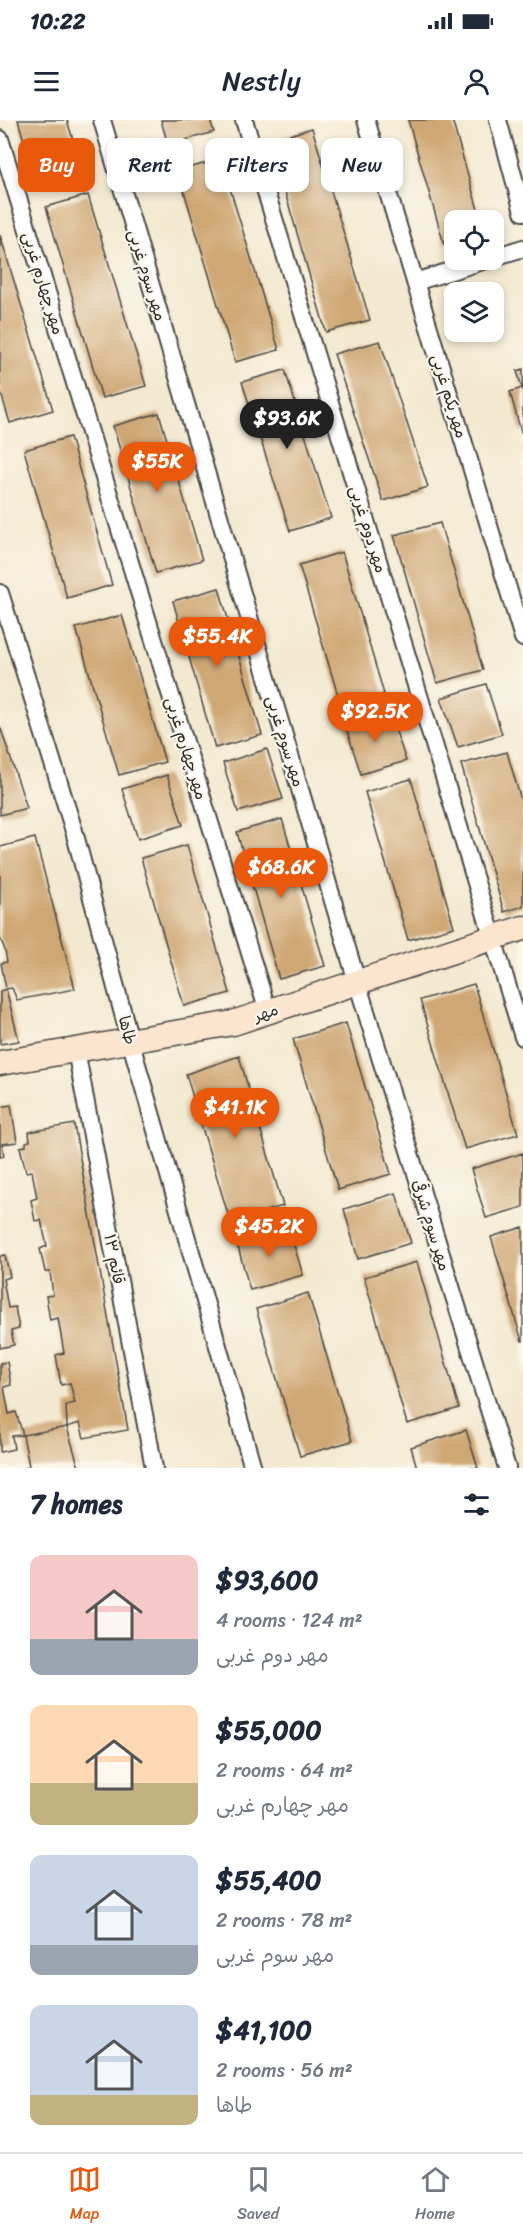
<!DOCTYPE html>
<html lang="en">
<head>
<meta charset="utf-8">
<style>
	body { margin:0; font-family:Sriracha,"Playpen Sans Arabic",sans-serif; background:#f6f6f7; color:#1f2937; height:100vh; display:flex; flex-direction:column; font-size:22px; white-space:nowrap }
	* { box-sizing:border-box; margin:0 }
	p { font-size:20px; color:#747a83 }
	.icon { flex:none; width:33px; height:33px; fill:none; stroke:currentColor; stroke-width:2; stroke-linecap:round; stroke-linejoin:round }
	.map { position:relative; height:1348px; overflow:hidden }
	.panel { display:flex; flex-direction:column; background:#fff; flex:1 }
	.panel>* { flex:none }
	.banner { position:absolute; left:18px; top:18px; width:488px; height:54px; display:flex; gap:12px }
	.tools { position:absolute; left:444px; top:90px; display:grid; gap:12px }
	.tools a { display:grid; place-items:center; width:60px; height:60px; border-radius:12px; background:#fff; box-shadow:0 3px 9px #0003; font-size:30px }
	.price { position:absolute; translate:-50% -51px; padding:0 14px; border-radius:21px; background:#ea580c; color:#fff; font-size:20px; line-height:39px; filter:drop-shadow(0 2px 3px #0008) }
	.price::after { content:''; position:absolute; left:50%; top:36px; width:18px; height:14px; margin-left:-9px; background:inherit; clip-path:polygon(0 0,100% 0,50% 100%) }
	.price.selected { background:#222; color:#fff }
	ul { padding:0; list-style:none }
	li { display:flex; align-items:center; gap:18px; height:150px; padding:0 30px }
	li span { display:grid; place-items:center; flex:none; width:168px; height:120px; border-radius:12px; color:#555 }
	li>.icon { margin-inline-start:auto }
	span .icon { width:72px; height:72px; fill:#fffc; stroke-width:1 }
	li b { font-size:26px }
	h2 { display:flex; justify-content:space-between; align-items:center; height:72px; padding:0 30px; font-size:26px }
	.pill { padding:0 21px; border-radius:12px; background:#fff; box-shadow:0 3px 9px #0003; font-size:21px; line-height:54px }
	.pill.selected { background:#ea580c; color:#fff }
	.status { display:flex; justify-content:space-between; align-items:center; height:42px; padding:0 30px; background:#fff; direction:ltr }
	.status svg { height:16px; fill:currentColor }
	header { display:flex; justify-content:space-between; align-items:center; height:78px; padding:0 30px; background:#fff; font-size:27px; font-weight:600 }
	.menu { display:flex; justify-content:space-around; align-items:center; height:84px; border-top:2px solid #e0e1e3; background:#fff; font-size:16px; color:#747a83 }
	.menu a { display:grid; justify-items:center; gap:3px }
	.menu .selected { color:#ea580c }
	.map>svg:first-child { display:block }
	.building { fill:#cfa775 }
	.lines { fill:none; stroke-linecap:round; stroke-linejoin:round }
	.street-casing { stroke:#494844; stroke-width:20 }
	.secondary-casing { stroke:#494844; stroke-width:27 }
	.street { stroke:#fff; stroke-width:16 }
	.secondary { stroke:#fce5cf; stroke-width:24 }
	.labels { text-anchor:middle; stroke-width:4.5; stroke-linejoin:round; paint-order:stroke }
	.street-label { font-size:16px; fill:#2b2b2b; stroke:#fbf7ec }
</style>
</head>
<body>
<div class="status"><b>10:22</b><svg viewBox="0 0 49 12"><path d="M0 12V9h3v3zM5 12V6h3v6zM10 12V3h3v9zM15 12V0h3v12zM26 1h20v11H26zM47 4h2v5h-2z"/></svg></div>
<header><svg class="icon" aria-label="menu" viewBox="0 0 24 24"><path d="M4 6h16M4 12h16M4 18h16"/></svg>Nestly<svg class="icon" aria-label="person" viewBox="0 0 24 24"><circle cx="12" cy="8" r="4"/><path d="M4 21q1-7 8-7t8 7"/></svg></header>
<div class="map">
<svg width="523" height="1348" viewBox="0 0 523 1348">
	<rect width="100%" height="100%" fill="#fbf7ec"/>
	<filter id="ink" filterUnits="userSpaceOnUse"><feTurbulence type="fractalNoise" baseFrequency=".0167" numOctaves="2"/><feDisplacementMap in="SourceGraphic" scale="12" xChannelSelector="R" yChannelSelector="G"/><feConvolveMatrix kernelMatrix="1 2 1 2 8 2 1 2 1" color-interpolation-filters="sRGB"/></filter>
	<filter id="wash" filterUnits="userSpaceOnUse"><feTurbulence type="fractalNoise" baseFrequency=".008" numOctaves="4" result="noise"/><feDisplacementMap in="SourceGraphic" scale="24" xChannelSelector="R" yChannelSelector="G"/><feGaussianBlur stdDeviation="1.35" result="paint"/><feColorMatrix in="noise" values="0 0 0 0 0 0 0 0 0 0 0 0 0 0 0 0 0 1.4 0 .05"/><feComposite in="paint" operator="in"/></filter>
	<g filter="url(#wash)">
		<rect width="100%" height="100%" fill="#f3e9d0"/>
		<g id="blocks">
			<!-- building -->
			<path class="building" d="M18 0H67L82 49 36 63Z
				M161 0H210L214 12 168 25Z
				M408 0H452L481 100H454V120L444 124Z
				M312 8 370 200 326 212 270 21Z
				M221 39 279 230 235 242 178 51Z
				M88 75 146 266 102 278 46 87Z
				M0 115 53 290 10 303 0 270Z
				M380 221 428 367 383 381 334 234Z
				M523 249V311L521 312 510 272 522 268 517 251Z
				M285 250 331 398 290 411 242 262Z
				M159 293 202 440 156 453 113 306Z
				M70 317 112 465 67 478 24 330Z
				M440 403 483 550 437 563 394 415Z
				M342 432 384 574 342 589 299 445Z
				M219 468 262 615 215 628 173 481Z
				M122 495 165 642 119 655 76 508Z
				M486 564 502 614 458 627 441 578Z
				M389 591 406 641 361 654 345 605Z
				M0 606 27 688 0 695Z
				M267 629 283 679 238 692 223 643Z
				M507 632 523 687V786L504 792 461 644Z
				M167 655 183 705 138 719 122 669Z
				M411 659 454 807 408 820 365 672Z
				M282 699 325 846 279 859 237 712Z
				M35 718 75 869 17 880 12 868 6 869 1 843 7 842 5 830 0 818V727Z
				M187 725 230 873 184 886 141 738Z
				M474 864 518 1014 465 1029 420 880Z
				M6 869 19 921 0 924V871Z
				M346 903 391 1054 338 1070 293 919Z
				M239 936 283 1086 230 1101 186 954Z
				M11 985 17 1022 2 1024 4 1036 0 1037V987Z
				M74 1004 128 1310 84 1318 80 1303 67 1307 66 1285 75 1283 70 1263 61 1265 56 1235 64 1233 58 1198 50 1200 46 1176 53 1175 50 1152H45L40 1129 47 1126 41 1100 35 1101 31 1080 37 1078 32 1051 26 1052 20 1027 26 1026V1022L30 1021 29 1012Z
				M523 1033V1087L486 1098 471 1049Z
				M396 1073 411 1123 358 1139 344 1089Z
				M288 1105 303 1155 250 1170 236 1120Z
				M523 1107V1221H522L491 1117Z
				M5 1135 10 1157 3 1159 8 1188 15 1187 19 1209 11 1211 14 1225 0 1228V1136Z
				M417 1142 459 1288 407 1304 364 1157Z
				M308 1173 352 1321 300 1336 256 1189Z
				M7 1242 11 1265 4 1267 9 1294 16 1292 23 1315 67 1307 79 1348H25L29 1346 23 1315 12 1316 14 1329 0 1332V1243Z
				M466 1310 478 1348H417L411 1327Z"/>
		</g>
	</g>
	<g filter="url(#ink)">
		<use href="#blocks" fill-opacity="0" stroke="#494844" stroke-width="1.5"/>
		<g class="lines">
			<!-- street casing -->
			<g class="street-casing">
				<path id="street" d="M102 0 357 862 507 1348
					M244 0 523 917
					M366 0 523 518
					M498 0 523 92
					M0 19 268 892
					M494 137 523 128
					M415 162 486 140
					M0 473 74 711 130 920 253 1348
					M76 930 154 1348"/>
			</g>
			<!-- secondary casing -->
			<g class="secondary-casing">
				<path id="secondary" d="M0 943 233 903 523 808"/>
			</g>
			<!-- street -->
			<use href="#street" class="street"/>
			<!-- secondary -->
			<use href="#secondary" class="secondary"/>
		</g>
	</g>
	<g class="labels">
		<!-- street labels -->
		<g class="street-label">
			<text transform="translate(148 155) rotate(73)" y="6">مهر سوم غربی</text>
			<text transform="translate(44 163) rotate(73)" y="6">مهر چهارم غربی</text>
			<text transform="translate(450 276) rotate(73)" y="6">مهر یکم غربی</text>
			<text transform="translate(369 409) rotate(73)" y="6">مهر دوم غربی</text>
			<text transform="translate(286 621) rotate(73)" y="6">مهر سوم غربی</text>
			<text transform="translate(187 628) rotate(73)" y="6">مهر چهارم غربی</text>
			<text transform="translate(266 892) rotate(-18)" y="6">مهر</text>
			<text transform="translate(128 910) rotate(75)" y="6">طاها</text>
			<text transform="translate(432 1105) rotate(73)" y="6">مهر سوم شرقی</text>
			<text transform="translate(115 1139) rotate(79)" y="6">قائم ۱۳</text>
		</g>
	</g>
</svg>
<div class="tools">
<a><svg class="icon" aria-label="locate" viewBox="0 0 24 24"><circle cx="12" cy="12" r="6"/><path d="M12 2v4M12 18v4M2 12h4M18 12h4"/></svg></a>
<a><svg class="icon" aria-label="layers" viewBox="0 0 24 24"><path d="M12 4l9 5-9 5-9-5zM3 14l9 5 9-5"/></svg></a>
</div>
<b class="price selected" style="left:287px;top:330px">$93.6K</b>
<b class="price" style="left:157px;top:373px">$55K</b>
<b class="price" style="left:217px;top:548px">$55.4K</b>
<b class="price" style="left:375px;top:623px">$92.5K</b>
<b class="price" style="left:281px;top:779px">$68.6K</b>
<b class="price" style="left:235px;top:1019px">$41.1K</b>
<b class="price" style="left:269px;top:1138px">$45.2K</b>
<div class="banner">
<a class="pill selected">Buy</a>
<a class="pill">Rent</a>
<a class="pill">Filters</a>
<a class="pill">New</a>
</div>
</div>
<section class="panel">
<h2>7 homes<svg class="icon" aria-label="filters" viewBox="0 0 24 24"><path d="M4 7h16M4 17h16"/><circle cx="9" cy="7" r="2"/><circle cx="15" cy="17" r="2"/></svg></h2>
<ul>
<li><span style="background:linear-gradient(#f6c9c9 70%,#9aa5b1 0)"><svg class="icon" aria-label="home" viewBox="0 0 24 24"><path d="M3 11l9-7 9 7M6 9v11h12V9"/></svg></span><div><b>$93,600</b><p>4 rooms · 124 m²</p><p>مهر دوم غربی</p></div></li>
<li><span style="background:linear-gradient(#ffd9b3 65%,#c2b280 0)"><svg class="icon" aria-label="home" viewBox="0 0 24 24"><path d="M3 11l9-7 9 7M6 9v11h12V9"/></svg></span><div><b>$55,000</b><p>2 rooms · 64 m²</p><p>مهر چهارم غربی</p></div></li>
<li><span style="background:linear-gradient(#c9d6e8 75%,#9aa5b1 0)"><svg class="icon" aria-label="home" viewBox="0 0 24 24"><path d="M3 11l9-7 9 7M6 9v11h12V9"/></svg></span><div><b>$55,400</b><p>2 rooms · 78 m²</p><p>مهر سوم غربی</p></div></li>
<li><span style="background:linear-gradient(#c9d6e8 75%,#c2b280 0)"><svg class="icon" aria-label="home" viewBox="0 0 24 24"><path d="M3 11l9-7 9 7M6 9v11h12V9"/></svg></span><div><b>$41,100</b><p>2 rooms · 56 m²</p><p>طاها</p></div></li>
</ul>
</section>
<nav class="menu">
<a class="selected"><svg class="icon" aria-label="map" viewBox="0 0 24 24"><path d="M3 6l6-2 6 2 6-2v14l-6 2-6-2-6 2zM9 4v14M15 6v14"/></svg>Map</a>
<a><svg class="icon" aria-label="saved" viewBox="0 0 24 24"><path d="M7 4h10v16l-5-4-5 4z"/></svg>Saved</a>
<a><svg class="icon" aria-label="home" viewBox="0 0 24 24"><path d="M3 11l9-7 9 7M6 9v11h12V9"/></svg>Home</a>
</nav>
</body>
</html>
